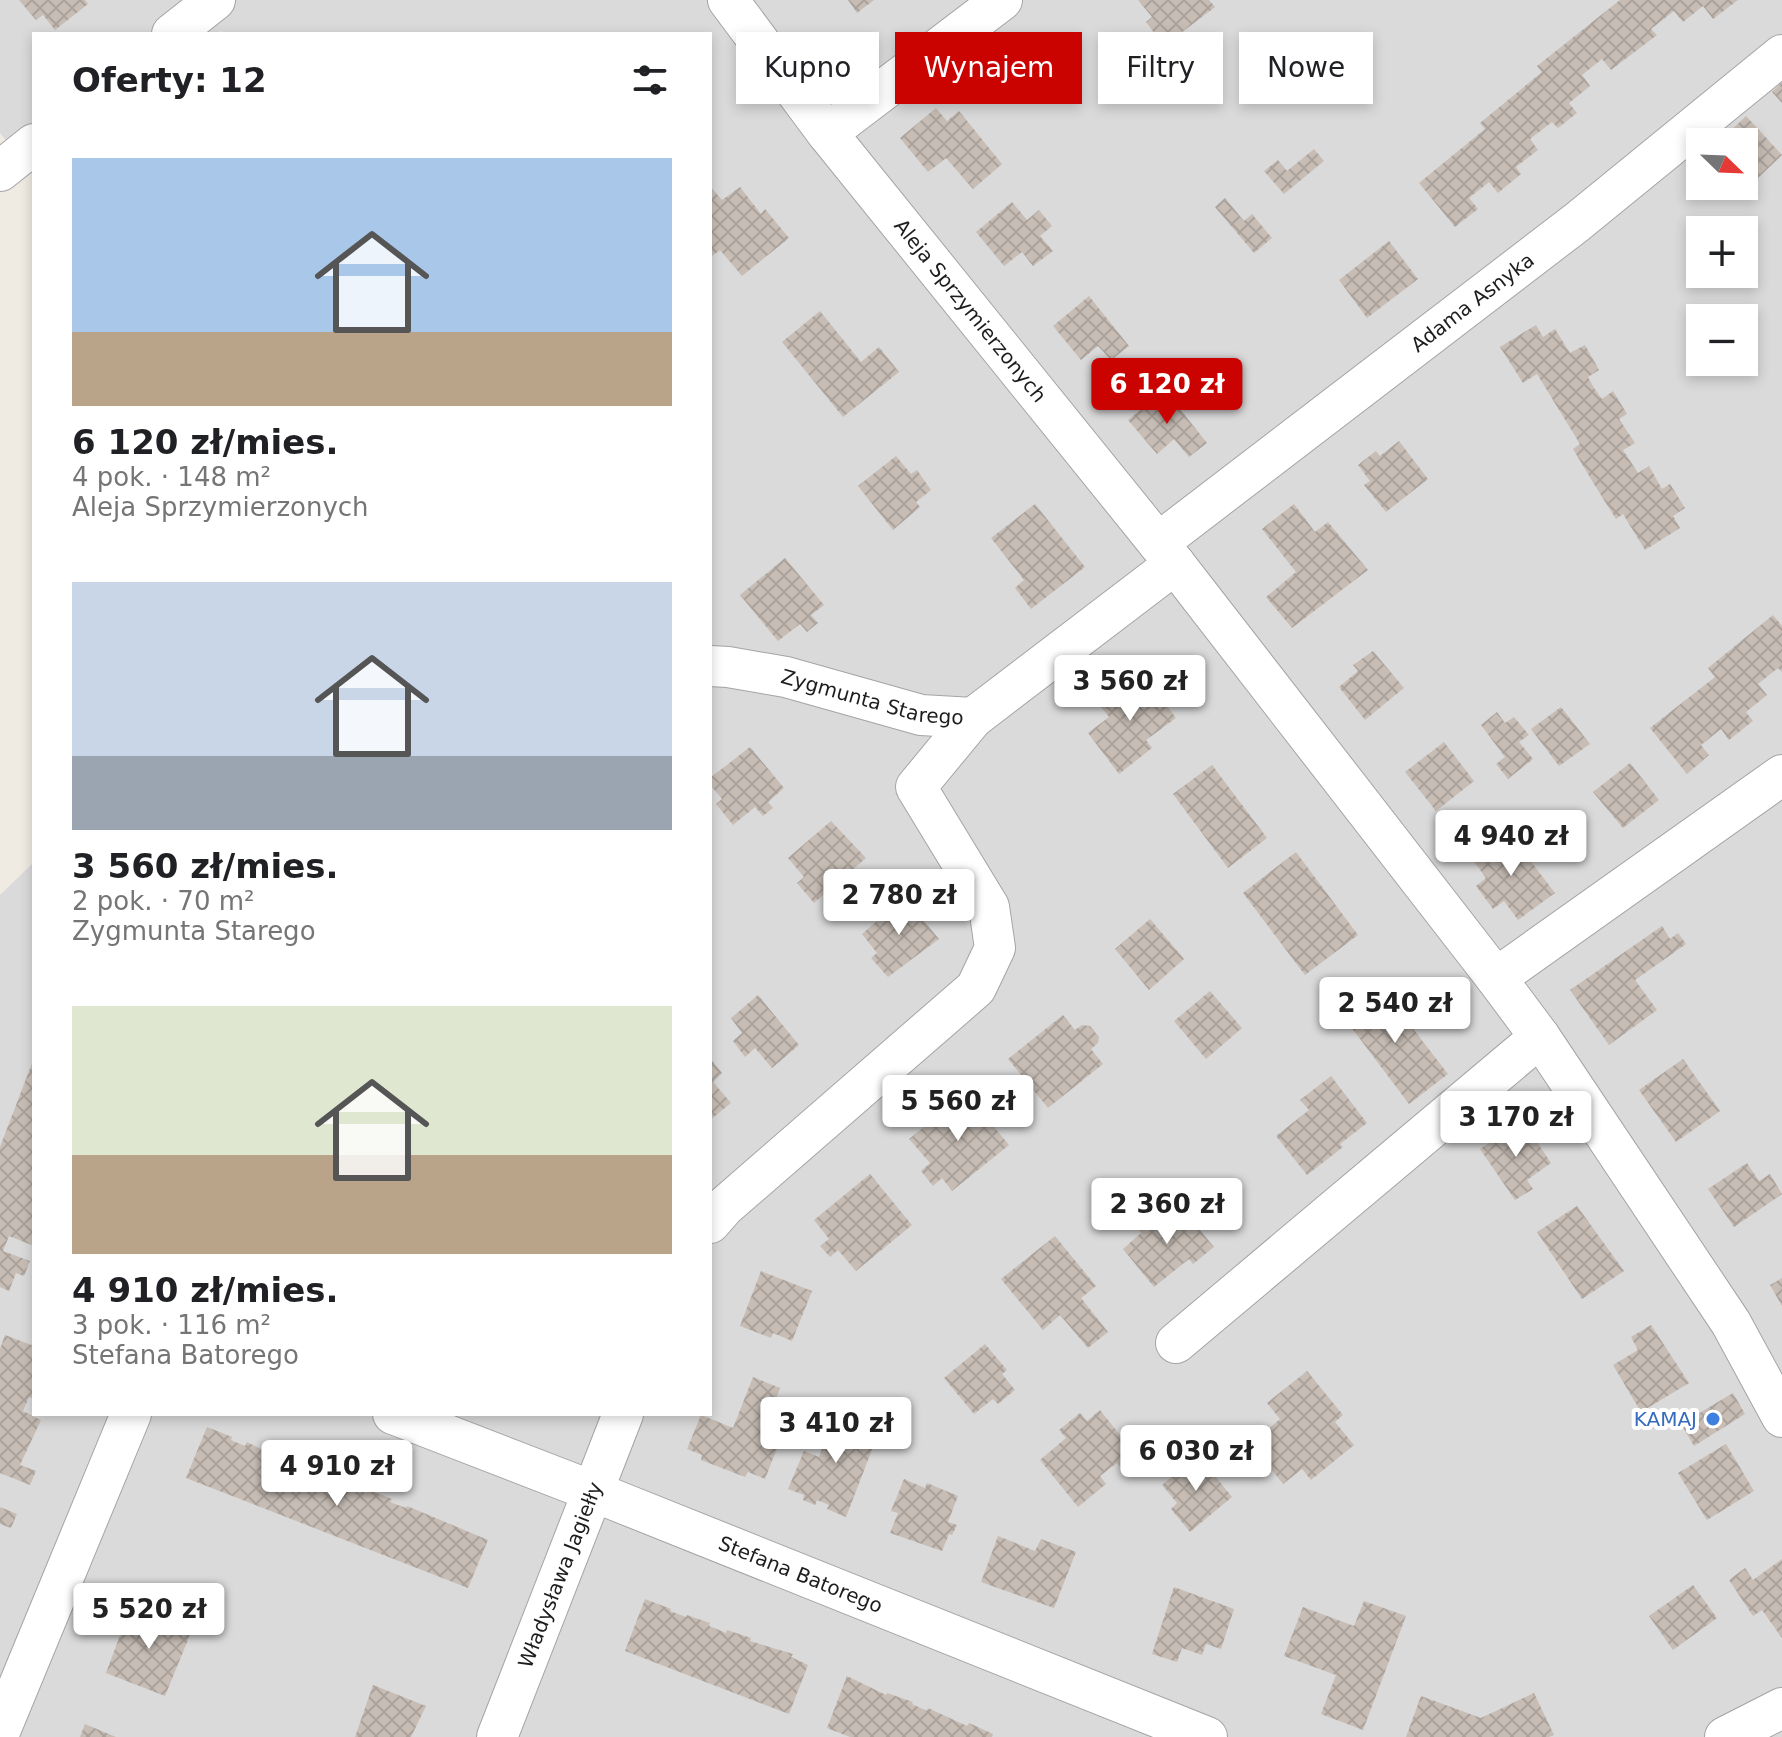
<!DOCTYPE html>
<html lang="pl">
<head>
<meta charset="utf-8">
<style>
	body { margin:0; font-family:"DejaVu Sans",sans-serif; background:#f6f6f6; color:#202124; height:100vh; display:flex; flex-direction:column; font-size:30px; white-space:nowrap }
	* { box-sizing:border-box; margin:0 }
	p { font-size:26px; color:#757577 }
	.icon { flex:none; width:44px; height:44px; fill:none; stroke:currentColor; stroke-width:2; stroke-linecap:round; stroke-linejoin:round }
	.map { position:relative; flex:1; overflow:hidden }
	.sheet { position:absolute; left:32px; top:32px; width:680px; height:1384px; display:flex; flex-direction:column; background:#fff; border-radius:0px; box-shadow:0 4px 12px #0003 }
	.sheet>* { flex:none }
	.hud { position:absolute; left:736px; top:32px; width:760px; height:72px; display:flex; gap:16px }
	.needle { width:52px; rotate:113deg }
	.tools { position:absolute; left:1686px; top:128px; display:grid; gap:16px }
	.tools a { display:grid; place-items:center; width:72px; height:72px; border-radius:0px; background:#fff; box-shadow:0 4px 12px #0003; font-size:40px }
	.price { position:absolute; translate:-50% -68px; padding:0 18px; border-radius:8px; background:#fff; color:#222; font-size:26px; line-height:52px; filter:drop-shadow(0 2px 4px #0008) }
	.price::after { content:''; position:absolute; left:50%; top:48px; width:24px; height:18px; margin-left:-12px; background:inherit; clip-path:polygon(0 0,100% 0,50% 100%) }
	.price.active { background:#ca0300; color:#fff }
	ul { padding:0; list-style:none }
	li { display:grid; align-content:center; gap:16px; height:424px; padding:0 40px }
	li span { display:grid; place-items:center; height:248px; border-radius:0px; color:#555 }
	li>.icon { margin-inline-start:auto }
	span .icon { width:144px; height:144px; fill:#fffc; stroke-width:1 }
	li b { font-size:34px }
	h2 { display:flex; justify-content:space-between; align-items:center; height:96px; padding:0 40px; font-size:34px }
	.chip { padding:0 28px; border-radius:0px; background:#fff; box-shadow:0 4px 12px #0003; font-size:28px; line-height:72px }
	.chip.active { background:#ca0300; color:#fff }
	.map>svg:first-child { display:block }
	.residential { fill:#dbdada; fill-rule:evenodd }
	.building { fill:url(#building-cross-hatch) }
	.lines { fill:none; stroke-linecap:round; stroke-linejoin:round }
	.street-casing { stroke:#a4a4a4; stroke-width:42 }
	.street { stroke:#fff; stroke-width:40 }
	.shop-dot { fill:#3f7fe0; stroke:#fff; stroke-width:3 }
	.labels { text-anchor:middle; stroke-width:8; stroke-linejoin:round; paint-order:stroke }
	.street-label { font-size:20px; fill:#1d1d1d; stroke:#fff }
	.shop-label { font-size:20px; fill:#366cbe; stroke:#fff; text-anchor:end }
</style>
</head>
<body>
<div class="map">
<svg width="1782" height="1737" viewBox="0 0 1782 1737">
	<defs>
		<pattern id="building-cross-hatch" width="8" height="8" patternUnits="userSpaceOnUse" patternTransform="scale(2)"><rect width="8" height="8" fill="#c7bdb5"/><path d="M0 0l8 8M0 8l8-8" fill="none" stroke="#aaa29b"/></pattern>
	</defs>
	<rect width="100%" height="100%" fill="#efebe2"/>
	<!-- residential -->
	<path class="residential" d="M0 0H1782V1737H0V895L34 862V1414H710V34H225L221 31 216 34H34V175L0 133ZM1700 142H1744V186H1700ZM1700 230H1744V274H1700ZM1700 318H1744V362H1700Z"/>
	<!-- building -->
	<path class="building" d="M19 0H85L88 4 55 30 43 15 36 20Z
		M848 0H874L857 13Z
		M1138 0H1209L1215 7 1164 46 1146 22 1152 17Z
		M1620 0H1738L1713 19 1703 6 1683 22 1674 11 1651 29 1657 35 1611 70 1602 59 1582 75 1590 86 1569 103 1577 113 1558 128 1552 122 1530 139 1538 150 1516 167 1521 174 1498 193 1489 182 1469 198 1478 209 1455 227 1419 183 1485 129 1480 123 1542 72 1537 66Z
		M1782 82V103L1772 92Z
		M936 108 947 121 959 111 1002 164 973 189 946 158 928 172 900 138Z
		M1746 116 1782 155 1740 195 1736 190 1728 198 1717 186H1744V142H1719Z
		M1314 149 1324 161 1284 194 1264 171 1278 160 1287 171Z
		M710 186 722 200 740 187 761 214 765 209 789 238 742 276 720 250 712 256 710 253Z
		M1225 198 1244 221 1252 214 1272 238 1254 253 1215 207Z
		M1012 202 1027 220 1039 210 1052 226 1040 236 1053 251 1033 266 1022 252 1004 266 976 232Z
		M1389 241 1418 279 1367 318 1339 280Z
		M1089 296 1129 346 1111 360 1098 346 1081 360 1053 326Z
		M820 311 861 362 879 347 899 372 843 417 782 342Z
		M1536 325 1543 337 1555 329 1570 353 1585 345 1599 370 1588 377 1594 388 1602 399 1613 391 1627 414 1619 419 1635 443 1623 450 1638 473 1649 466 1662 489 1670 484 1685 508 1673 516 1680 528 1645 550 1623 514 1616 519 1594 484 1573 449 1580 444 1537 374 1523 383 1500 347Z
		M1165 390 1207 443 1189 457 1174 439 1157 454 1128 420Z
		M1399 441 1428 479 1386 512 1364 485 1370 481 1358 465 1376 451 1380 456Z
		M896 456 911 474 917 470 931 490 916 502 920 507 893 530 858 486Z
		M1035 504 1085 567 1031 609 1015 588 1024 580 991 538Z
		M1294 504 1315 532 1328 522 1368 570 1292 628 1266 597 1296 572 1262 529Z
		M785 558 824 605 811 615 818 623 807 632 800 624 778 641 740 595Z
		M1773 615 1782 626V672L1778 668 1758 684 1767 695 1746 712 1753 721 1729 740 1721 729 1701 745 1709 755 1687 774 1650 728 1715 677 1708 668Z
		M1373 651 1404 688 1365 720 1339 687 1358 671 1353 665Z
		M1137 673 1155 697 1158 694 1176 718 1146 740 1152 748 1119 774 1088 733 1109 717 1098 703Z
		M1561 707 1590 744 1559 766 1531 729Z
		M1497 712 1505 723 1514 717 1529 735 1519 742 1533 759 1508 779 1496 764 1505 757 1481 725Z
		M1444 742 1474 781 1436 811 1405 772Z
		M750 747 784 788 768 802 773 808 763 816 755 807 733 825 716 804 722 799 710 785V778Z
		M1630 763 1659 800 1623 828 1593 792Z
		M1212 765 1267 838 1228 868 1173 794Z
		M831 821 866 858 814 903 797 883 804 877 788 858Z
		M1509 833 1555 893 1518 920 1504 901 1493 909 1476 886 1486 878 1473 860Z
		M1296 852 1358 935 1305 975 1243 893Z
		M904 897 939 939 888 977 871 958 877 953 862 934Z
		M1150 919 1184 959 1149 990 1115 949Z
		M1662 926 1670 939 1678 933 1686 944 1635 980 1657 1010 1609 1045 1570 990Z
		M1380 986 1448 1074 1409 1104 1342 1015Z
		M1210 991 1242 1028 1206 1059 1174 1021Z
		M758 995 799 1045 772 1068 755 1048 745 1057 733 1041 742 1033 731 1018Z
		M1063 1015 1075 1030 1082 1025 1090 1026 1099 1037 1098 1043 1091 1049 1103 1064 1048 1108 1008 1059Z
		M34 1058V1246L9 1236 3 1251 30 1261 24 1276 16 1273 9 1291 0 1287V1147Z
		M710 1058 722 1073 713 1082 731 1103 710 1120Z
		M1683 1059 1720 1111 1676 1142 1639 1090Z
		M1331 1076 1367 1123 1340 1144 1343 1147 1307 1175 1276 1136 1309 1110 1300 1100Z
		M966 1093 1009 1145 952 1191 942 1178 933 1186 921 1171 930 1163 909 1139Z
		M1523 1121 1551 1163 1527 1180 1533 1189 1515 1200 1480 1149Z
		M1747 1163 1759 1181 1770 1174 1782 1194 1734 1227 1708 1189Z
		M870 1174 912 1225 856 1271 838 1250 830 1257 820 1246 829 1239 814 1220Z
		M1167 1206 1183 1224 1190 1218 1214 1247 1193 1264 1189 1259 1154 1287 1123 1249 1141 1233 1139 1230Z
		M1577 1206 1624 1271 1582 1299 1537 1232Z
		M1055 1236 1096 1286 1081 1298 1108 1332 1088 1348 1060 1315 1043 1330 1001 1279Z
		M761 1271 812 1291 792 1341 773 1333 771 1338 740 1326Z
		M1782 1278V1306L1770 1285Z
		M1651 1325 1689 1383 1641 1412 1613 1365 1638 1350 1631 1337Z
		M5 1335 34 1346V1399L29 1397 23 1411 41 1420 20 1465 36 1471 30 1485 0 1473V1349Z
		M985 1344 1007 1370 1002 1374 1015 1390 998 1404 993 1399 974 1414 944 1378Z
		M1307 1371 1343 1415 1335 1422 1354 1445 1311 1480 1302 1469 1283 1484 1251 1444 1280 1419 1267 1403Z
		M753 1377 780 1388 768 1421 785 1428 765 1479 748 1472 745 1477 701 1460 702 1455 687 1449 701 1415 733 1428Z
		M1733 1393 1745 1414 1694 1446 1681 1424Z
		M1100 1410 1136 1455 1121 1468 1117 1463 1100 1476 1106 1484 1078 1507 1040 1460 1066 1438 1059 1430 1080 1413 1087 1421Z
		M836 1412 880 1429 846 1517 827 1509 829 1505 817 1500 815 1505 803 1500 804 1495 788 1489 804 1451 819 1457Z
		M207 1427 232 1437 231 1440 245 1446 247 1442 286 1461 288 1458 312 1468 311 1471 326 1477 328 1474 352 1484 351 1487 366 1493 367 1489 392 1499 390 1502 406 1508 407 1506 488 1540 468 1588 186 1478Z
		M1726 1444 1754 1491 1707 1520 1678 1473Z
		M1198 1455 1232 1497 1190 1532 1171 1509 1177 1503 1162 1485Z
		M904 1479 925 1488 927 1483 958 1496 948 1522 957 1525 952 1535 949 1534 942 1551 890 1533 898 1513 891 1511Z
		M0 1507 17 1514 11 1528 0 1524Z
		M998 1536 1035 1551 1041 1539 1076 1552 1054 1608 981 1582Z
		M1782 1559V1638L1762 1610 1753 1616 1729 1580 1745 1568 1753 1580Z
		M1693 1585 1717 1618 1673 1650 1649 1616Z
		M1174 1587 1234 1609 1221 1649 1206 1644 1202 1655 1182 1648 1177 1662 1152 1654Z
		M645 1599 671 1609 670 1611 686 1617 687 1615 710 1623 709 1626 726 1633 727 1630 751 1638 750 1641 793 1654 791 1657 808 1665 789 1714 625 1651Z
		M1364 1601 1406 1616 1363 1730 1321 1714 1336 1675 1284 1656 1303 1607 1354 1626Z
		M131 1606 192 1630 165 1696 106 1673Z
		M847 1676 886 1695 887 1693 913 1702 912 1704 927 1711 928 1708 967 1726 969 1723 993 1734 992 1737H850L827 1728Z
		M373 1685 426 1706 411 1737H355Z
		M1534 1693 1554 1735 1549 1737H1406L1421 1696 1481 1718Z
		M85 1724 116 1737H80Z"/>
	<g class="lines">
		<!-- street casing -->
		<g class="street-casing">
			<g id="street">
				<path id="s1" d="M728 0 827 133 1175 564 1496 978 1540 1037 1731 1323 1782 1417"/>
				<path d="M172 34 215 0"/>
				<path d="M827 133 1002 0"/>
				<path d="M0 171 34 144"/>
				<path id="s2" d="M1158 543 1576 223 1782 55"/>
				<path id="s3" d="M710 666 728 667 786 677 921 715 973 718 1175 564"/>
				<path d="M1496 978 1782 775"/>
				<path d="M710 1223 724 1207 976 988 995 948 989 907 916 787 973 718"/>
				<path d="M1176 1343 1540 1037"/>
				<path id="s4" d="M393 1414 592 1491 1207 1737"/>
				<path d="M0 1731 131 1414"/>
				<path id="s5" d="M497 1737 623 1414"/>
				<path d="M1725 1737 1782 1708"/>
			</g>
		</g>
		<!-- street -->
		<use href="#street" class="street"/>
	</g>
	<!-- markers -->
	<circle class="shop-dot" cx="1713" cy="1419" r="8"/>
	<g class="labels">
		<!-- street labels -->
		<g class="street-label">
			<text dy="7" stroke="none"><textPath href="#s2" startOffset="396">Adama Asnyka</textPath></text>
			<text dy="7" stroke="none"><textPath href="#s1" startOffset="394">Aleja Sprzymierzonych</textPath></text>
			<text dy="7" stroke="none"><textPath href="#s3" startOffset="166">Zygmunta Starego</textPath></text>
			<text dy="7" stroke="none"><textPath href="#s4" startOffset="438">Stefana Batorego</textPath></text>
			<text dy="7" stroke="none"><textPath href="#s5" startOffset="174">Władysława Jagiełły</textPath></text>
		</g>
		<!-- shop labels -->
		<g class="shop-label">
			<text x="1697" y="1426">KAMAJ</text>
		</g>
	</g>
</svg>
<div class="tools">
<a><svg class="needle" viewBox="-14 -14 28 28"><path d="M0-13l5 13h-10z" fill="#e53935"/><path d="M0 13l5-13h-10z" fill="#757577"/></svg></a>
<a>+</a>
<a>−</a>
</div>
<b class="price active" style="left:1167px;top:426px">6 120 zł</b>
<b class="price" style="left:1130px;top:723px">3 560 zł</b>
<b class="price" style="left:1511px;top:878px">4 940 zł</b>
<b class="price" style="left:899px;top:937px">2 780 zł</b>
<b class="price" style="left:1395px;top:1045px">2 540 zł</b>
<b class="price" style="left:958px;top:1143px">5 560 zł</b>
<b class="price" style="left:1516px;top:1159px">3 170 zł</b>
<b class="price" style="left:1167px;top:1246px">2 360 zł</b>
<b class="price" style="left:836px;top:1465px">3 410 zł</b>
<b class="price" style="left:1196px;top:1493px">6 030 zł</b>
<b class="price" style="left:337px;top:1508px">4 910 zł</b>
<b class="price" style="left:149px;top:1651px">5 520 zł</b>
<div class="hud">
<a class="chip">Kupno</a>
<a class="chip active">Wynajem</a>
<a class="chip">Filtry</a>
<a class="chip">Nowe</a>
</div>
<section class="sheet">
<h2>Oferty: 12<svg class="icon" aria-label="filters" viewBox="0 0 24 24"><path d="M4 7h16M4 17h16"/><circle cx="9" cy="7" r="2"/><circle cx="15" cy="17" r="2"/></svg></h2>
<ul>
<li><span style="background:linear-gradient(#a9c7e8 70%,#b9a48a 0)"><svg class="icon" aria-label="home" viewBox="0 0 24 24"><path d="M3 11l9-7 9 7M6 9v11h12V9"/></svg></span><div><b>6 120 zł/mies.</b><p>4 pok. · 148 m²</p><p>Aleja Sprzymierzonych</p></div></li>
<li><span style="background:linear-gradient(#c9d6e8 70%,#9aa5b1 0)"><svg class="icon" aria-label="home" viewBox="0 0 24 24"><path d="M3 11l9-7 9 7M6 9v11h12V9"/></svg></span><div><b>3 560 zł/mies.</b><p>2 pok. · 70 m²</p><p>Zygmunta Starego</p></div></li>
<li><span style="background:linear-gradient(#dfe7d0 60%,#b9a48a 0)"><svg class="icon" aria-label="home" viewBox="0 0 24 24"><path d="M3 11l9-7 9 7M6 9v11h12V9"/></svg></span><div><b>4 910 zł/mies.</b><p>3 pok. · 116 m²</p><p>Stefana Batorego</p></div></li>
</ul>
</section>
</div>
</body>
</html>
